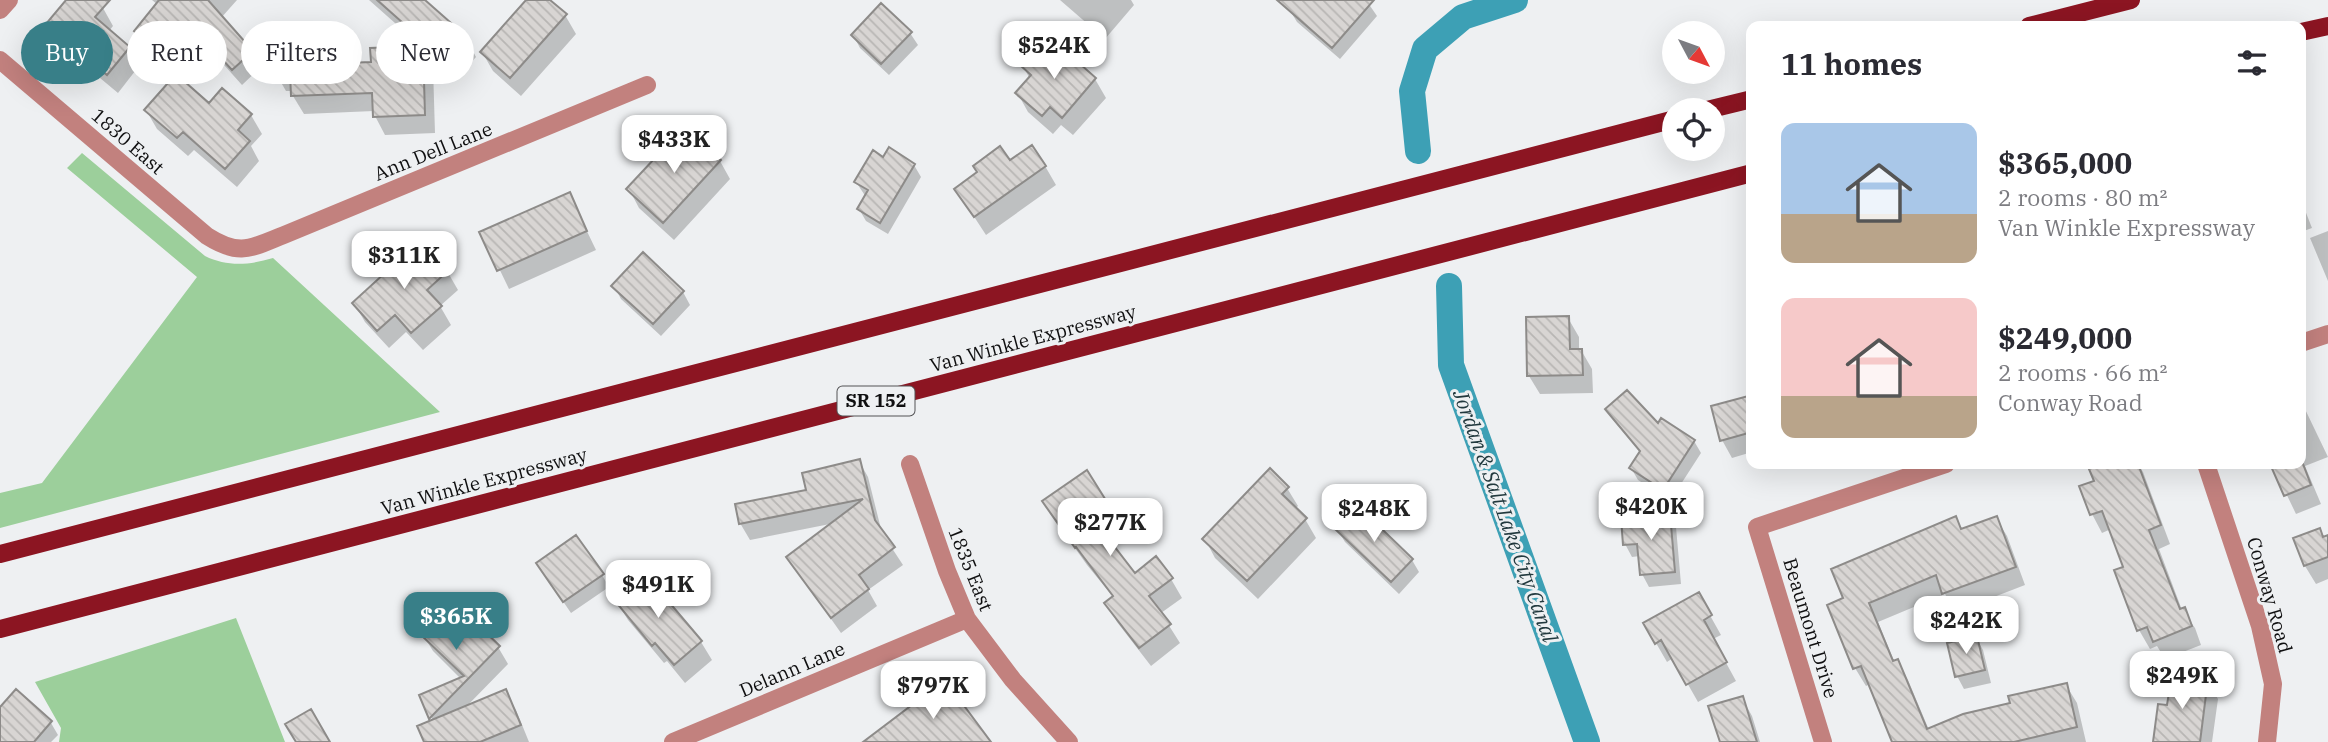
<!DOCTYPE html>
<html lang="en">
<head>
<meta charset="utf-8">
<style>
	body { margin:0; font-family:"IBM Plex Serif",serif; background:#f2f2f3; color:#2b2b33; height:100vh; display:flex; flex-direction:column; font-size:26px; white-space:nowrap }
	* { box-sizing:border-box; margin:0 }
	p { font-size:23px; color:#7c7c81 }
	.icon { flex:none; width:38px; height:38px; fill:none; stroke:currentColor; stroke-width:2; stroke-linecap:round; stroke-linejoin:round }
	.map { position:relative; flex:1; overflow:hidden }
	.details { position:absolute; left:1746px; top:21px; width:560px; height:448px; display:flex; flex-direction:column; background:#fff; border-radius:14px; box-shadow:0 7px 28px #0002 }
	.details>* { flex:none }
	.banner { position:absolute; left:21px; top:21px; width:665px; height:63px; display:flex; gap:14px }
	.needle { width:46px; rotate:131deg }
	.fabs { position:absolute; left:1662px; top:21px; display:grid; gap:14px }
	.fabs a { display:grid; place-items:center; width:63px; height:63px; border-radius:50%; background:#fff; box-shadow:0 7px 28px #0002; font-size:35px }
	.price { position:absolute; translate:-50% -60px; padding:0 16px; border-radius:14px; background:#fff; color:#222; font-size:23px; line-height:46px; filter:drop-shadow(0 2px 4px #0008) }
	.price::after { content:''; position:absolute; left:50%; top:42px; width:21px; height:16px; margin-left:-10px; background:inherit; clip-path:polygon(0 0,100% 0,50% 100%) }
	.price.current { background:#387f88; color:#fff }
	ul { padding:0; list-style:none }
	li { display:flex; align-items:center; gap:21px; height:175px; padding:0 35px }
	li span { display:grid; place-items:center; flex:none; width:196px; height:140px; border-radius:14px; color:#555 }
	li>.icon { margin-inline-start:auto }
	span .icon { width:84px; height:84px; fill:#fffc; stroke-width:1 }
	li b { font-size:30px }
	h2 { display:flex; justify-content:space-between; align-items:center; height:84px; padding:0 35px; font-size:30px }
	.pill { padding:0 24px; border-radius:32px; background:#fff; box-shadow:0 7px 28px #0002; font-size:24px; line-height:63px }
	.pill.current { background:#387f88; color:#fff }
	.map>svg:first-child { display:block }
	.green { fill:#9ccf9b }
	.shadow { fill:#0003 }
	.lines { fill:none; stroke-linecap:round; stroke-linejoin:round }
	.canal { stroke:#3da0b5; stroke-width:26 }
	.building { fill:url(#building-back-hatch); stroke:#8d8b89; stroke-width:2 }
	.minor { stroke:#c2817e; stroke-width:18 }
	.major { stroke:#8c1522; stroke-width:18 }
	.labels { text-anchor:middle; stroke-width:6; stroke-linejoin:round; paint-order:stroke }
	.shield { fill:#eef0f2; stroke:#525254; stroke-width:2 }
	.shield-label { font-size:18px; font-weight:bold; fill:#0f0f10 }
	.street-label { font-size:19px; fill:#0f0f10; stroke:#eef0f2 }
	.water-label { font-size:21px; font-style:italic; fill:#22393e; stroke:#eef0f2 }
</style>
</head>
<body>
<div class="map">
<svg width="2328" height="742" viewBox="0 0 2328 742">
	<defs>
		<pattern id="building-back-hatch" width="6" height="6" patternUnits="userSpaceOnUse" patternTransform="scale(1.75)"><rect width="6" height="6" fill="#d8d5d3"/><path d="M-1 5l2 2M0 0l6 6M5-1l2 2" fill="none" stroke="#b8b6b4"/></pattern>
	</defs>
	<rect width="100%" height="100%" fill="#eef0f2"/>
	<!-- green -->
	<path class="green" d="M82 153 205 256C227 267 250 265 273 258L440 412 0 528V493L42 483 197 277 67 168Z
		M236 618 285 742H59L61 728 35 682Z"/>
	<!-- shadow -->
	<path class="shadow" d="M68 0H93L103 8 113 26 109 31 129 48 139 66 118 93 58 43 47 25Z
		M152 0H237L221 18 252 52 261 67 242 85 199 37 172 69 145 47 136 32 158 5Z
		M369 0H422L466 38 476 57 457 78Z
		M528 0H548L565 15 576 34 521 96 493 71 482 52Z
		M1060 0H1131L1134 5 1105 39Z
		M1279 0H1366L1377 16 1340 59 1297 22 1289 9Z
		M910 33 918 45 889 75 860 48 853 35Z
		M318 40 328 59V66L372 64 422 48 433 67 435 133 385 135 375 116 374 111 304 114 293 96V91H286L275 72Z
		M1046 55 1095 79 1106 98 1073 135 1061 125 1053 134 1028 112 1018 94 1030 79 1023 66Z
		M209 105 251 115 262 134 251 146 259 161 237 187 194 150 188 156 157 129 146 110Z
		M884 159 914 165 921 177 888 234 866 221 859 209 866 197 856 182Z
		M720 161 730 179 674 240 639 208 629 189Z
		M1010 162 1045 166 1056 185 986 235 956 189Z
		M569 194 596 250 509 289 482 233Z
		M2301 200 2312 228 2301 232Z
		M2328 231V281L2310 238Z
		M447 271 458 290 440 306 451 325 423 350 406 332 389 348 365 322 354 303Z
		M614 286 683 292 690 305 661 336 621 299Z
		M1568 318 1579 337V351L1581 350 1592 369 1593 393 1540 394 1529 376Z
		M1752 397V452L1732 458 1722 440Z
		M2303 405 2328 457 2305 466 2321 504 2296 514 2272 464H2301V406Z
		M1607 410 1658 426 1694 441 1701 453 1670 501 1638 480 1631 468 1641 453 1614 421Z
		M859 461 868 477 882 533 903 565 868 590 877 606 841 633 788 558 835 523 750 540 740 523 808 491Z
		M2107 464H2138L2143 472 2170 544 2159 549 2182 610 2195 628 2201 645 2165 659 2157 646 2150 649 2139 630 2125 568 2111 529 2102 533 2092 514 2096 482 2091 470Z
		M1086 472 1126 538 1113 547 1134 576 1171 579 1182 598 1161 613 1180 643 1151 666 1117 622 1106 603 1114 598 1087 565 1055 520Z
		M1287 488 1298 506 1295 509 1305 519 1316 538 1258 599 1215 558 1205 539Z
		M1669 515 1676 527 1681 584 1649 587 1642 574 1640 556 1632 557 1625 544Z
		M1956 518 1963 531 1996 518 2007 536 2025 585 1955 612 1945 594 1878 622 1895 663 1898 661 1908 680 1929 730 2012 705 2066 685 2077 703 2086 742H1893L1870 684 1866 686 1855 668 1846 599Z
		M1337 529 1412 560 1419 572 1399 594 1345 542Z
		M2319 530 2324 538 2328 537V579L2316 584 2305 566Z
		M545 575H602L609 587 571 613Z
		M1698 594 1721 635 1713 639 1736 681 1698 702 1673 658 1667 662 1645 624Z
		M617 602 701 642 712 660 685 683 667 661 664 663 628 620Z
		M423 635 498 647 508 664 465 708 505 691 516 710 529 742H426L433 721 422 696 461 679 433 651Z
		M1976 638 1983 650 1991 683 1964 689 1957 676Z
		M2207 681 2218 699 2212 742H2154Z
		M1742 698 1752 716 1760 742H1721Z
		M0 710 51 723 58 735 51 742H0Z"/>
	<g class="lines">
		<!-- canal -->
		<path class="canal" d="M1418 151 1412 91 1425 49 1463 17 1515 0
			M1449 286 1451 365 1587 742"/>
	</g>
	<!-- building -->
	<path class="building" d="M66 0H110L95 17 130 47 107 75 45 25Z
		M159 0H208L253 51 232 70 189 23 162 55 134 31Z
		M377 0H425L467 37 446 61Z
		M526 0H550L567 14 510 78 480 52Z
		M1277 0H1374L1332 48Z
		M881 3 912 32 881 64 851 35Z
		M319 38V64L371 62 370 48 423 46 425 115 373 117 372 93 291 96 290 72 273 73 272 40Z
		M1055 42 1096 78 1062 118 1050 107 1042 116 1015 93 1031 75 1021 66 1038 46 1046 53Z
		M176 74 209 103 222 88 252 114 238 130 250 141 225 169 183 132 177 138 144 110Z
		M685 126 721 160 663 223 626 189Z
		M1032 145 1046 166 974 217 954 189 977 172 973 166 1000 146 1010 160Z
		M889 147 915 164 880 223 857 209 868 190 854 182 873 150 883 157Z
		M570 192 587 231 497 271 479 232Z
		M421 240 449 270 427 290 442 306 411 333 395 315 377 331 352 303Z
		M643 252 684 291 653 324 611 286Z
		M1569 316 1570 349H1582L1583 375 1527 376 1526 317Z
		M1627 390 1658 423 1661 418 1695 440 1663 490 1629 468 1640 451 1605 409Z
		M1752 395V432L1720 441 1711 406Z
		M860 459 875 520 895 547 859 575 869 589 831 618 786 557 863 499 739 524 735 504 806 490 802 473Z
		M2103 464H2138L2161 525 2149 530 2180 609 2185 607 2192 626 2153 642 2147 627 2137 631 2114 570 2123 567 2102 511 2090 515 2079 486 2094 481 2089 469Z
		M2270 464H2303L2311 485 2284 496Z
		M1270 468 1289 487 1282 494 1307 518 1247 581 1202 539Z
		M1087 470 1117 518 1101 529 1135 573 1156 556 1173 578 1149 596 1171 624 1139 648 1104 603 1113 596 1076 547 1075 548 1042 501Z
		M1358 506 1413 559 1391 582 1335 529Z
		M1670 513 1675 572 1640 575 1637 544 1623 545 1621 518Z
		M1956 516 1961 529 1997 516 2016 567 1942 594 1936 575 1869 603 1893 661 1898 659 1927 729 1963 714 2010 703 2008 696 2067 683 2077 727 2014 742H1892L1861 666 1853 669 1827 605 1843 598 1831 569Z
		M2320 528 2323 537 2328 535V557L2304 566 2293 538Z
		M576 535 604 574 563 602 536 563Z
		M646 575 702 641 674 665 655 643 652 646 615 601Z
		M1699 592 1712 615 1704 620 1727 662 1686 685 1661 640 1655 644 1643 623Z
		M453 601 500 646 429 719 419 695 464 676 421 635Z
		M1977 636 1985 670 1955 677 1947 643Z
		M2172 674 2208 679 2200 742H2153L2158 704 2167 705Z
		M945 680 991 742H863Z
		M16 689 52 721 34 742H0V707Z
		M506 689 521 725 480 742H424L417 726Z
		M1743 696 1757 742H1720L1708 706Z
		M311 709 330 742H296L285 724Z"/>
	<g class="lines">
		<!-- minor -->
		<path class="minor" d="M0 10 9 0
			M0 60 207 236C240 257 251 248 284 235L647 85
			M2301 343 2328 334
			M910 464 947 571 967 619 1013 680 1069 742
			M2206 464 2260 626 2273 684 2267 742
			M673 742 967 619
			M1823 742 1757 527 1946 464"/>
		<!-- major -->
		<path class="major" d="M2029 26 2131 0
			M2301 32 2328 26
			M1707 110 1752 99
			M0 554 1675 119
			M0 629 1752 173"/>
	</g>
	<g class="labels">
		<!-- shield labels -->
		<rect class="shield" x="837.5" y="386.5" width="77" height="29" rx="5"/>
		<g class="shield-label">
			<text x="876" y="407">SR 152</text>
		</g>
		<!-- street labels -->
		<g class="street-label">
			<text transform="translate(128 141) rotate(41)" y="7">1830 East</text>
			<text transform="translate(433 151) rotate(-22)" y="7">Ann Dell Lane</text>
			<text transform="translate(1033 338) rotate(-15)" y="7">Van Winkle Expressway</text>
			<text transform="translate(484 481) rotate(-15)" y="7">Van Winkle Expressway</text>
			<text transform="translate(971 569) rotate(68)" y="7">1835 East</text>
			<text transform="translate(2270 595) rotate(74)" y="7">Conway Road</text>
			<text transform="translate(1811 628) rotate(73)" y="7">Beaumont Drive</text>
			<text transform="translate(792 669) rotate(-23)" y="7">Delann Lane</text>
		</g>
		<!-- water labels -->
		<g class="water-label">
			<text transform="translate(1505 516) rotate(70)" y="7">Jordan &amp; Salt Lake City Canal</text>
		</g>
	</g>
</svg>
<div class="fabs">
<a><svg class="needle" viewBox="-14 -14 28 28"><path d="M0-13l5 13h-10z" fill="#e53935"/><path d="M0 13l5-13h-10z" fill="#7c7c81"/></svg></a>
<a><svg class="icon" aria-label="locate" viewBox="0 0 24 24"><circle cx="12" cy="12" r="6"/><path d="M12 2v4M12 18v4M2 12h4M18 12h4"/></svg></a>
</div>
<b class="price" style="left:1054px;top:81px">$524K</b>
<b class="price" style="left:674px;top:175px">$433K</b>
<b class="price" style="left:404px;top:291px">$311K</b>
<b class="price" style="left:1651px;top:542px">$420K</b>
<b class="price" style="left:1374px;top:544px">$248K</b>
<b class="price" style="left:1110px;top:558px">$277K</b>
<b class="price" style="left:658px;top:620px">$491K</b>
<b class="price current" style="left:456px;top:652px">$365K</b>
<b class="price" style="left:1966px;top:656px">$242K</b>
<b class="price" style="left:2182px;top:711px">$249K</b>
<b class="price" style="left:933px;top:721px">$797K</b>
<div class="banner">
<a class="pill current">Buy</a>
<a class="pill">Rent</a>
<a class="pill">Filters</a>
<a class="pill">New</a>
</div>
<section class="details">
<h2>11 homes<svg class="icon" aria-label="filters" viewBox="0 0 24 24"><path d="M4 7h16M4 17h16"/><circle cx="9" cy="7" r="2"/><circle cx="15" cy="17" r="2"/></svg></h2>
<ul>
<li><span style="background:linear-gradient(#a9c7e8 65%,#b9a48a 0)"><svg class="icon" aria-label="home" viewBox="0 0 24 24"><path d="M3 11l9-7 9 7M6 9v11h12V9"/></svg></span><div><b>$365,000</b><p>2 rooms · 80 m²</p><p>Van Winkle Expressway</p></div></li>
<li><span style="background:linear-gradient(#f6c9c9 70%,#b9a48a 0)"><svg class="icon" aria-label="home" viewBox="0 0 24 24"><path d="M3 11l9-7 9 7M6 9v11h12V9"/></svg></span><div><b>$249,000</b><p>2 rooms · 66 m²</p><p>Conway Road</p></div></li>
</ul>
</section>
</div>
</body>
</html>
